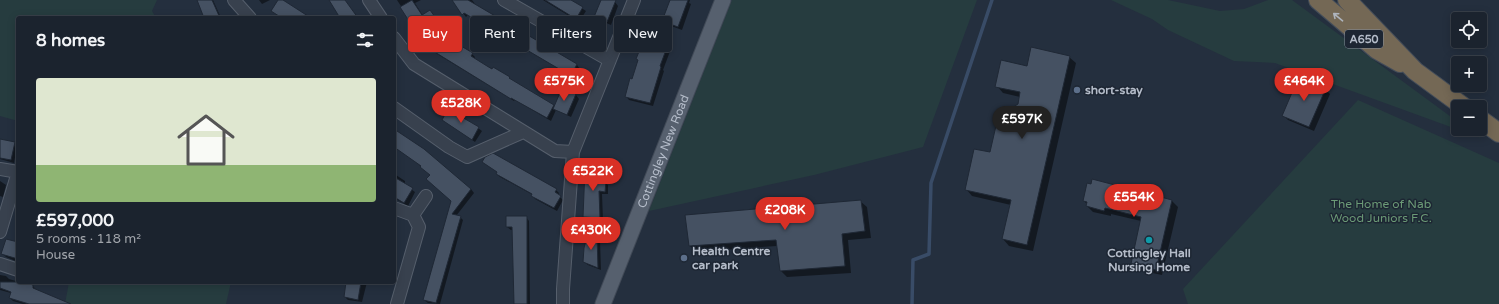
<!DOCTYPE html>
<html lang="en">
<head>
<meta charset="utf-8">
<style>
	body { margin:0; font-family:"Varela Round",sans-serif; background:#242b36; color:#f1f3f6; height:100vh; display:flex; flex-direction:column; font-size:15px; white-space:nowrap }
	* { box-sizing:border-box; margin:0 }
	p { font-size:13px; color:#a0a4aa }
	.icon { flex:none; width:22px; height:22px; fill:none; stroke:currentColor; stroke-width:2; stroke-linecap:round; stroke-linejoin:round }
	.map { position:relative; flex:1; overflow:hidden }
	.drawer { position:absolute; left:16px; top:16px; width:380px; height:268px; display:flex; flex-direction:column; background:#1b232e; border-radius:4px; box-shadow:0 2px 10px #0003,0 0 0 1px #39404a }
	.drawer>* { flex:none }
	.banner { position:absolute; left:408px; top:16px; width:380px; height:36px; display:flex; gap:8px }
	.controls { position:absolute; left:1451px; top:12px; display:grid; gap:8px }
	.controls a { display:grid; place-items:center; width:36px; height:36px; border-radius:4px; background:#1b232e; box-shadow:0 2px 10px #0003,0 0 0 1px #39404a; font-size:20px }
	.price { position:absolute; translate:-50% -34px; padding:0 9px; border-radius:14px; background:#d93025; color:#fff; font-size:13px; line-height:26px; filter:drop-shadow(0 1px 2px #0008) }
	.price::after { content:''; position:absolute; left:50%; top:24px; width:12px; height:9px; margin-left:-6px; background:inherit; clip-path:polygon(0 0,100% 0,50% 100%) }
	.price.active { background:#222; color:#fff }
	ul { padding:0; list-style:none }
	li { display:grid; align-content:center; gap:8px; height:212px; padding:0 20px }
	li span { display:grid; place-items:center; height:124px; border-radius:4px; color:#555 }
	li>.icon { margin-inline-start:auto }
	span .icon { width:72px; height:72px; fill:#fffc; stroke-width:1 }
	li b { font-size:17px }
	h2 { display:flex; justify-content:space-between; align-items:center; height:48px; padding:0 20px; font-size:17px }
	.pill { padding:0 14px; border-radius:4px; background:#1b232e; box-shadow:0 2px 10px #0003,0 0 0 1px #39404a; font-size:14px; line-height:36px }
	.pill.active { background:#d93025; color:#fff }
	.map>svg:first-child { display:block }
	.green { fill:#263c3f }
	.shadow { fill:#0007 }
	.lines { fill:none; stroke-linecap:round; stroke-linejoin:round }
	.stream { stroke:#394c67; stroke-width:3.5 }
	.building { fill:#455162; stroke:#1f2835 }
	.minor-casing { stroke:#565f6c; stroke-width:14 }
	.major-casing { stroke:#414a57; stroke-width:17 }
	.highway-casing { stroke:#434c59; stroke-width:20 }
	.minor { stroke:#38414e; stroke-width:12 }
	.major { stroke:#56606e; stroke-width:15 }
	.highway { stroke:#746855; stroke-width:18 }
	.oneway { stroke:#aeb4bd }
	.service-dot { fill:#5c6f8a; stroke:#1d2633; stroke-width:1.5 }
	.culture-dot { fill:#0f9aa8; stroke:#1d2633; stroke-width:1.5 }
	.labels { text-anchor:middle; stroke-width:3; stroke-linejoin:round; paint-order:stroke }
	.shield { fill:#1d2633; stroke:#878f9c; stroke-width:1 }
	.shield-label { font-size:11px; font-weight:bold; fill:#b4bcc9 }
	.poi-label { font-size:12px; font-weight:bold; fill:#b4bcc9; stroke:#1d2633; text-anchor:start }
	.street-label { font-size:12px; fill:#b4bcc9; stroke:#1d2633 }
	.park-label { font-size:12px; fill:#6b9a76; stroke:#1d2633 }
</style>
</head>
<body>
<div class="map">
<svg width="1499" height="304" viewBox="0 0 1499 304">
	<rect width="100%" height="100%" fill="#242f3e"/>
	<!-- green -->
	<path class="green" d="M0 0H157L152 11 156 18H18V121L0 116Z
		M732 0H977L923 147 814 175 649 211Z
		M1111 0H1168L1220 11 1244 9 1268 0H1292L1458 122V129H1468L1481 138 1275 63 1234 61 1168 30 1152 19Z
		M1358 100 1499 163V304H1188L1183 289Z
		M69 282H231L226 304H65Z"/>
	<!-- shadow -->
	<path class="shadow" d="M198 0H213L221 18H205Z
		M259 0H270L262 4Z
		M397 0H421L415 3 423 16 430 11 433 14 438 21 431 25 447 50H459L472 54 475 57 474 59 509 78 512 81 555 107 563 90 576 95 579 99 571 117 556 110 551 121 515 100 514 101 429 49Z
		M453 0H472L476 5 577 65 580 69 574 78 468 15 466 17Z
		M543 0H569L586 11 579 22Z
		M602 0H609L615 2 618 6 611 25 599 20 596 17Z
		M670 0H690L689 3 691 4 682 30 666 24 663 21Z
		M668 43 672 46 663 70 664 71 653 106 629 100 626 96Z
		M1069 57 1076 63 1033 251 1009 246 1003 239 1011 205 972 196 966 189 991 154 1019 105 1020 97 1003 93 997 86 1028 67Z
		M1325 89 1330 94 1314 131 1288 120 1284 116Z
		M443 120 478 128 482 131 475 142Z
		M0 140 14 143 17 146 14 163 0 159Z
		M411 158 471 189 474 193 456 216 460 217 463 220 440 304 428 303 424 300 452 201 431 175Z
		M483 162 556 190 559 193 558 195 563 200 557 211 535 199 533 195 500 177 497 174 498 172Z
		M601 170 605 173 604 182 608 185V194H602L603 220H587L584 217Z
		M396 175 405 181V185L415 192 408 206 394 198V178Z
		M0 181 6 185 3 197 0 196Z
		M1093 181 1134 191 1140 197 1156 202 1172 201 1178 207 1162 275 1138 270 1132 263 1141 221 1111 214V216L1093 212 1087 206V204L1084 201Z
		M860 201 867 207 871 238 848 240 851 273 787 277 781 271 777 246 696 252 689 245Z
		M526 217 529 221 530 304H514L513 230H511L507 227Z
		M596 237 600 240 601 270 588 265 584 262Z
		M18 239V262L6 257 3 254 17 243Z
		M0 275 6 276 9 279 33 286 36 290 64 304H23L13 301 10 298 11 293 0 290Z
		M256 282H314V284L300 282V285L258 284Z
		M347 282H367L362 302 348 300 345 297Z"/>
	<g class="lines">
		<!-- stream -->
		<path class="stream" d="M912 304 913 260 929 254 931 183 992 0"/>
	</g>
	<!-- building -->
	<path class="building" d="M197 0H212L220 18H204Z
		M278 0H283L311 18H282L271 11Z
		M329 0H345L358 18H340Z
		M412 0 422 15 430 10 435 17 429 22 446 49 449 43 459 49 461 46 473 53 471 56 487 66 492 69 493 67 510 77 509 78 554 105 547 118 511 98V99L425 46 400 7Z
		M452 0H468L577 64 571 76 464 13 462 15Z
		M545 0H571L583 7 576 19Z
		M601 0H616L607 22 594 17Z
		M670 0H688L678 27 662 21Z
		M646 34 669 42 660 66 661 67 650 103 625 97 630 78 632 79 638 60 636 59Z
		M1031 47 1070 56 1027 245 1002 239 1011 200 965 190 974 149 990 152 998 117 1018 104 1020 92 995 87 1001 60 1027 66Z
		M1299 76 1326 88 1309 127 1282 116Z
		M562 88 576 94 567 115 553 109Z
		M448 109 479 127 472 140 442 120Z
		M394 129 424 149 471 189 452 214 461 216 436 303 423 300 451 201 426 179 430 175 420 167 421 166 394 147Z
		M0 139 15 142 11 160 0 158Z
		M493 153 557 189 555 192 561 196 554 208 531 196 532 194 496 174 497 172 482 162 485 157Z
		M585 168 602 169 601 181H606L605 192 599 191 600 218 583 217Z
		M394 177 413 188 404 203 394 197Z
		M1092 179 1134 190 1133 195 1156 201 1157 196 1172 200 1156 270 1131 264 1141 217 1105 208 1104 211 1086 206 1087 202 1083 201 1087 183 1091 184Z
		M861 200 865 231 842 234 845 266 780 271 776 240 689 246 685 215Z
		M506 216H527V304H514L512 227H506Z
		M587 236H597L598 268 583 262 584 248Z
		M6 239 18 242V259L1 254Z
		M0 282H23L33 285V288L71 304H29L9 298 11 292 0 288Z
		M346 282H361L358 300 344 297Z"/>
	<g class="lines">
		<!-- minor casing -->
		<g class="minor-casing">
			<path id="minor" d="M234 0 250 18
				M369 0 381 18
				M504 0 609 60
				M394 38 414 64 555 151 573 152
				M394 108 449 147 467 157 523 132
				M0 169 18 172
				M394 208 413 215 419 227 397 304
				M413 215 426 196
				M0 232 18 172
				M0 264 18 270
				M563 304V289L573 152 634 0"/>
		</g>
		<!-- major casing -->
		<g class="major-casing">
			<g id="major">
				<path id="s1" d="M603 304 723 0"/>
			</g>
		</g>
		<!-- highway casing -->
		<g class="highway-casing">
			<path id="highway" d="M1318 0 1377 50 1400 63
				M1347 0 1415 71 1464 107
				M1480 119 1499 133"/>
		</g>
		<!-- minor -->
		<use href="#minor" class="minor"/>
		<!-- major -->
		<use href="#major" class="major"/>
		<!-- highway -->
		<use href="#highway" class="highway"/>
	</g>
	<!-- one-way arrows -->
	<defs><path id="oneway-shaft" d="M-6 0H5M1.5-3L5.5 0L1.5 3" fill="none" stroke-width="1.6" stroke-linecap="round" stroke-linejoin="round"/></defs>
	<use class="oneway" href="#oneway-shaft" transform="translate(1338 17) rotate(-140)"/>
	<!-- markers -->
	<g class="service-dot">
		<circle cx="1077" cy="90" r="4"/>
		<circle cx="684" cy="258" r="4"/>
	</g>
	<circle class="culture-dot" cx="1149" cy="240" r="4"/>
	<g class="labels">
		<!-- shield labels -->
		<rect class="shield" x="1345" y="30" width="38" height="18" rx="3"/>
		<g class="shield-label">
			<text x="1364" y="43">A650</text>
		</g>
		<!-- poi labels -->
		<g class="poi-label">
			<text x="1085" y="94">short-stay</text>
			<text x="692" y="255">Health Centre<tspan x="692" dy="14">car park</tspan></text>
			<text x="1149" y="257" text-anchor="middle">Cottingley Hall<tspan x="1149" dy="14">Nursing Home</tspan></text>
		</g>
		<!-- street labels -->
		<g class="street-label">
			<text dy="4" stroke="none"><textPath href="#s1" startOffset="164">Cottingley New Road</textPath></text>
		</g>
		<!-- park labels -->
		<g class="park-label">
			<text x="1381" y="208">The Home of Nab<tspan x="1381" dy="14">Wood Juniors F.C.</tspan></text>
		</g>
	</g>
</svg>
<div class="controls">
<a><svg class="icon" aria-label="locate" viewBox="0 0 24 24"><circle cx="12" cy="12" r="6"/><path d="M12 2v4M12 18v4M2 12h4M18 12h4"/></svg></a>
<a>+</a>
<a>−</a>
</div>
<b class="price" style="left:564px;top:102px">£575K</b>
<b class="price" style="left:1304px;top:102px">£464K</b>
<b class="price" style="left:461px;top:124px">£528K</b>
<b class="price active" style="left:1022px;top:140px">£597K</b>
<b class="price" style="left:593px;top:192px">£522K</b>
<b class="price" style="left:1134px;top:218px">£554K</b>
<b class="price" style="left:785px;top:231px">£208K</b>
<b class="price" style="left:591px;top:251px">£430K</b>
<div class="banner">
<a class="pill active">Buy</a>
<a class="pill">Rent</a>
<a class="pill">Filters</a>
<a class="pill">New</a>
</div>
<section class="drawer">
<h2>8 homes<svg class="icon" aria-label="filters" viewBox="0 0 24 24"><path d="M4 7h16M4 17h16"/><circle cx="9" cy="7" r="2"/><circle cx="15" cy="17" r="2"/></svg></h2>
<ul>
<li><span style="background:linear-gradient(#dfe7d0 70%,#8fb573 0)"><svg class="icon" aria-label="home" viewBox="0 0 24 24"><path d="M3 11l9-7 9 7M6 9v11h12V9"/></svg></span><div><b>£597,000</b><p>5 rooms · 118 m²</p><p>House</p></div></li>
</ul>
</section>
</div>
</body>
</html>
